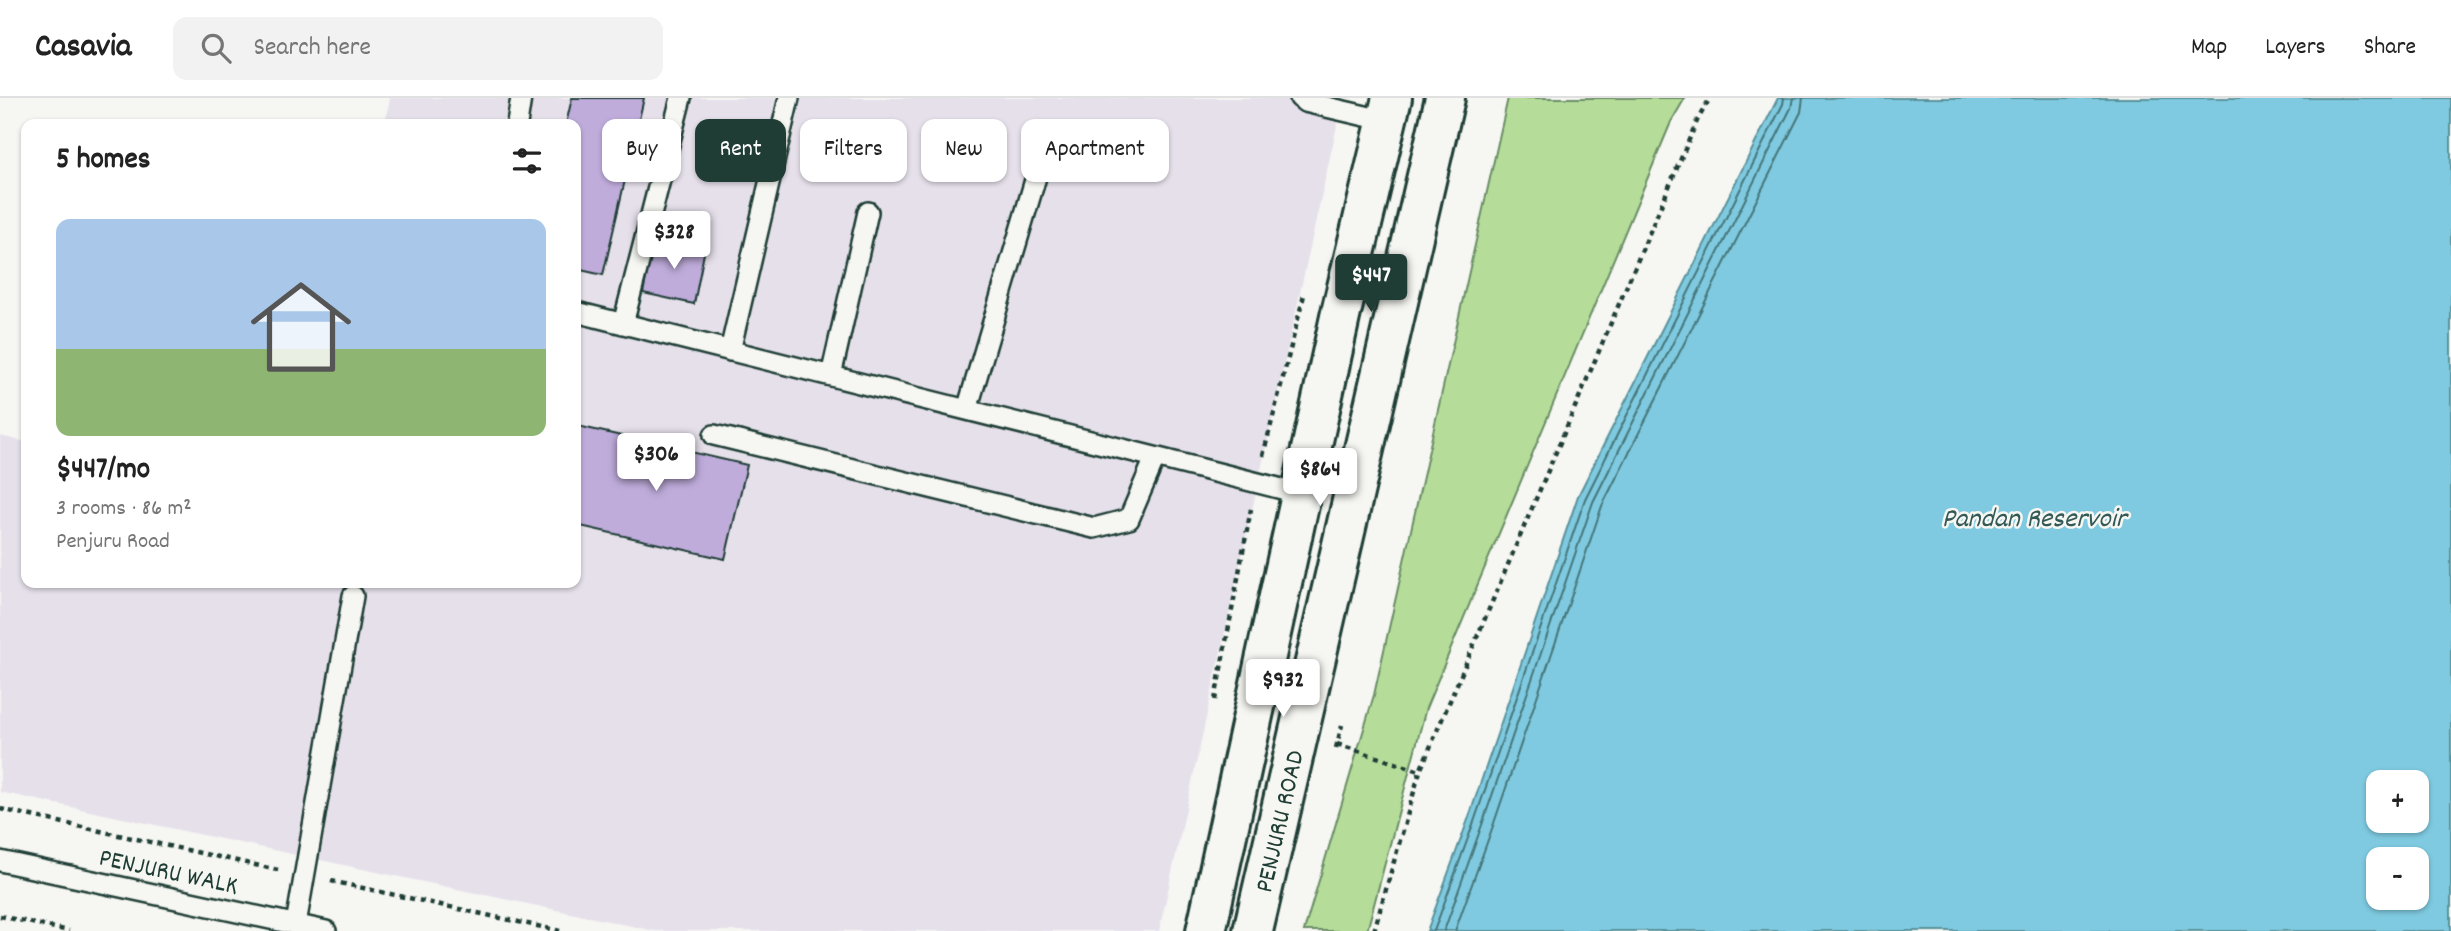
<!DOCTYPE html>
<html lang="en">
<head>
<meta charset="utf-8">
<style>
	body { margin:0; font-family:Dekko,sans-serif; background:#f2f2f2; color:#222; height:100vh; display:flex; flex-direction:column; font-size:26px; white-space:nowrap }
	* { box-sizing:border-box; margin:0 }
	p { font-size:23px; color:#767676 }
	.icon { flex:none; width:38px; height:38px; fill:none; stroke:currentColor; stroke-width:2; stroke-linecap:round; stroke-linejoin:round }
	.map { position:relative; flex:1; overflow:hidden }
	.sheet { position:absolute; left:21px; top:21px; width:560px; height:469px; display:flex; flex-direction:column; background:#fff; border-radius:14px; box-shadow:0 2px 5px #0004 }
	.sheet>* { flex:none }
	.banner { position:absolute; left:602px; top:21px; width:665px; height:63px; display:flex; gap:14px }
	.buttons { position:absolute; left:2366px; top:672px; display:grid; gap:14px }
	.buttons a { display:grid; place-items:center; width:63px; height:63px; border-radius:14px; background:#fff; box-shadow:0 2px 5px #0004; font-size:35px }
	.price { position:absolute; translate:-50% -60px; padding:0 16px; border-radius:7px; background:#fff; color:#222; font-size:23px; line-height:46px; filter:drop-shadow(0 2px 4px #0008) }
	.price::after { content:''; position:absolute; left:50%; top:42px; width:21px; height:16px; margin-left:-10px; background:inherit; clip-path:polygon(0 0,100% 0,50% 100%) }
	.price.active { background:#1f3d34; color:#fff }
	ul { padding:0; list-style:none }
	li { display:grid; align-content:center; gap:14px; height:371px; padding:0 35px }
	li+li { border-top:2px solid #e0e0e0 }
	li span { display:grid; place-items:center; height:217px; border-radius:14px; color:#555 }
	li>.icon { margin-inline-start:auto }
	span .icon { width:126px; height:126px; fill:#fffc; stroke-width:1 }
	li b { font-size:30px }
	h2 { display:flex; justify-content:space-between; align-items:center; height:84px; padding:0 35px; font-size:30px }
	.pill { padding:0 24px; border-radius:14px; background:#fff; box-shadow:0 2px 5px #0004; font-size:24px; line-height:63px }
	.pill.active { background:#1f3d34; color:#fff }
	header { display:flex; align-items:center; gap:42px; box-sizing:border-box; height:98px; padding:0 35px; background:#fff; border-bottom:2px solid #e0e0e0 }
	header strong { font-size:33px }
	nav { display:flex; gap:38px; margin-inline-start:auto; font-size:24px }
	.search { width:490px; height:63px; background:#f2f2f2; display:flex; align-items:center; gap:18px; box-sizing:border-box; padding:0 24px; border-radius:14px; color:#767676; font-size:26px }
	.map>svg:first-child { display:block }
	.built { fill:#e6e0eb }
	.green { fill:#b5dd99; stroke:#6a8d66; stroke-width:2 }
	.water { fill:#7fcae0; stroke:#59929b; stroke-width:2; fill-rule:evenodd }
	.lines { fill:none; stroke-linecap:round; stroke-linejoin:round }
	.shore { stroke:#457579; stroke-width:2 }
	.building { fill:#bfacdb; stroke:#1f3d34; stroke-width:2 }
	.service-casing { stroke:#1f3d34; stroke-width:24 }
	.secondary-casing { stroke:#1f3d34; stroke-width:44 }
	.path { stroke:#1f3d34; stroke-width:4.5; stroke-dasharray:5 5; stroke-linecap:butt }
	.service { stroke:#f6f6f2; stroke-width:19 }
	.secondary { stroke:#f6f6f2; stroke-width:38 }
	.labels { text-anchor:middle; stroke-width:5; stroke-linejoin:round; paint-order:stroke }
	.street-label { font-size:26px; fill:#1f3d34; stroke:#f6f6f2 }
	.water-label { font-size:28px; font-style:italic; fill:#325956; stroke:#f6f6f2 }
</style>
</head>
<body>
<header>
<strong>Casavia</strong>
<div class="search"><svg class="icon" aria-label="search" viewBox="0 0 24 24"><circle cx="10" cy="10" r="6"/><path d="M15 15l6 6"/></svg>Search here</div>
<nav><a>Map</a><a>Layers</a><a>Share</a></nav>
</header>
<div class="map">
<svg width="2451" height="833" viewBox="0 0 2451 833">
	<rect width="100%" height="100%" fill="#f6f6f2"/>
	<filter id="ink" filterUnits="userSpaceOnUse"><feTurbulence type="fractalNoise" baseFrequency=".0143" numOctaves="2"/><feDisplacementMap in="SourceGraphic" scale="14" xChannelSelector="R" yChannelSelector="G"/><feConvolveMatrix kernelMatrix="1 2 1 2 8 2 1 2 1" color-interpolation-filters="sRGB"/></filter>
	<g filter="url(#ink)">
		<!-- built -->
		<path class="built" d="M390 0H1343L1159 833H655L0 694V338L26 344V485H576V26H385Z"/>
		<!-- green -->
		<path class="green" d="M1508 0H1685L1671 24 1426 610 1367 833H1304L1374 597Z"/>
		<!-- water -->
		<path class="water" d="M1778 0H2451V833H1427L1469 719 1578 398ZM2378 684H2417V723H2378ZM2378 761H2417V800H2378Z"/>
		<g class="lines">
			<!-- shore -->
			<path class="shore" d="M1434 833 1475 721 1585 401 1783 6 1784 0
				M1444 833 1483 724 1593 404 1791 10 1793 0
				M1455 833 1493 728 1602 408 1801 14 1803 0"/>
		</g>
		<!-- building -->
		<path class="building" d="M572 0H644L603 177 576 171V26H566Z
			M654 140 705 150 694 206 643 195Z
			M578 328 747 367 725 461 576 427V340Z"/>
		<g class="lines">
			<!-- service casing -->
			<g class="service-casing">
				<path id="service" d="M1300 0 1305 4 1387 23
					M517 26 521 0
					M576 214 1302 396
					M623 226 681 0
					M730 253 789 0
					M831 278 868 114
					M967 312 1038 72
					M714 337 1094 430 1129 421 1155 360
					M0 763 326 833
					M296 826 353 498"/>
			</g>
			<!-- secondary casing -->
			<g class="secondary-casing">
				<path id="secondary" d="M1206 833 1340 219 1392 0
					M1253 833 1445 0"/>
			</g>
			<!-- path -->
			<path class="path" d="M1263 358 1304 197
				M1215 602 1251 411
				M1337 646 1420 673
				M1336 650 1342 627
				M0 711 278 772
				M331 783 560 833
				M0 818 69 833
				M1374 833 1420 673 1697 23 1710 0"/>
			<!-- service -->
			<use href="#service" class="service"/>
			<!-- secondary -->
			<use href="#secondary" class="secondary"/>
		</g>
	</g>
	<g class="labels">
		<!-- street labels -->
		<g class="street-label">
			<text transform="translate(1278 723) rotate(-77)" y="9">PENJURU ROAD</text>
			<text transform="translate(169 772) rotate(12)" y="9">PENJURU WALK</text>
		</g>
		<!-- water labels -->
		<g class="water-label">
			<text x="2034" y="428">Pandan Reservoir</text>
		</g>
	</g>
</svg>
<div class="buttons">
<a>+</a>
<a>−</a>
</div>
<b class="price" style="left:674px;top:173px">$328</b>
<b class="price active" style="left:1371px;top:216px">$447</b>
<b class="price" style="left:656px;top:395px">$306</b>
<b class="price" style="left:1320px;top:410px">$864</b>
<b class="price" style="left:1283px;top:621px">$932</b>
<div class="banner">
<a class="pill">Buy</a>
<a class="pill active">Rent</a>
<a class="pill">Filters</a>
<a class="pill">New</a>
<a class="pill">Apartment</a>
</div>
<section class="sheet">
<h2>5 homes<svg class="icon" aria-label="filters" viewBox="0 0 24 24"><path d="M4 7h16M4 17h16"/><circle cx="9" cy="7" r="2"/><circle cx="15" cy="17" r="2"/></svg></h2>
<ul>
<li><span style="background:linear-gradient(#a9c7e8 60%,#8fb573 0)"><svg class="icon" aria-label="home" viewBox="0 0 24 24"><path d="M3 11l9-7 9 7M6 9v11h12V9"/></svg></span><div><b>$447/mo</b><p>3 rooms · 86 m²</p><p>Penjuru Road</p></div></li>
</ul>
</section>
</div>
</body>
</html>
